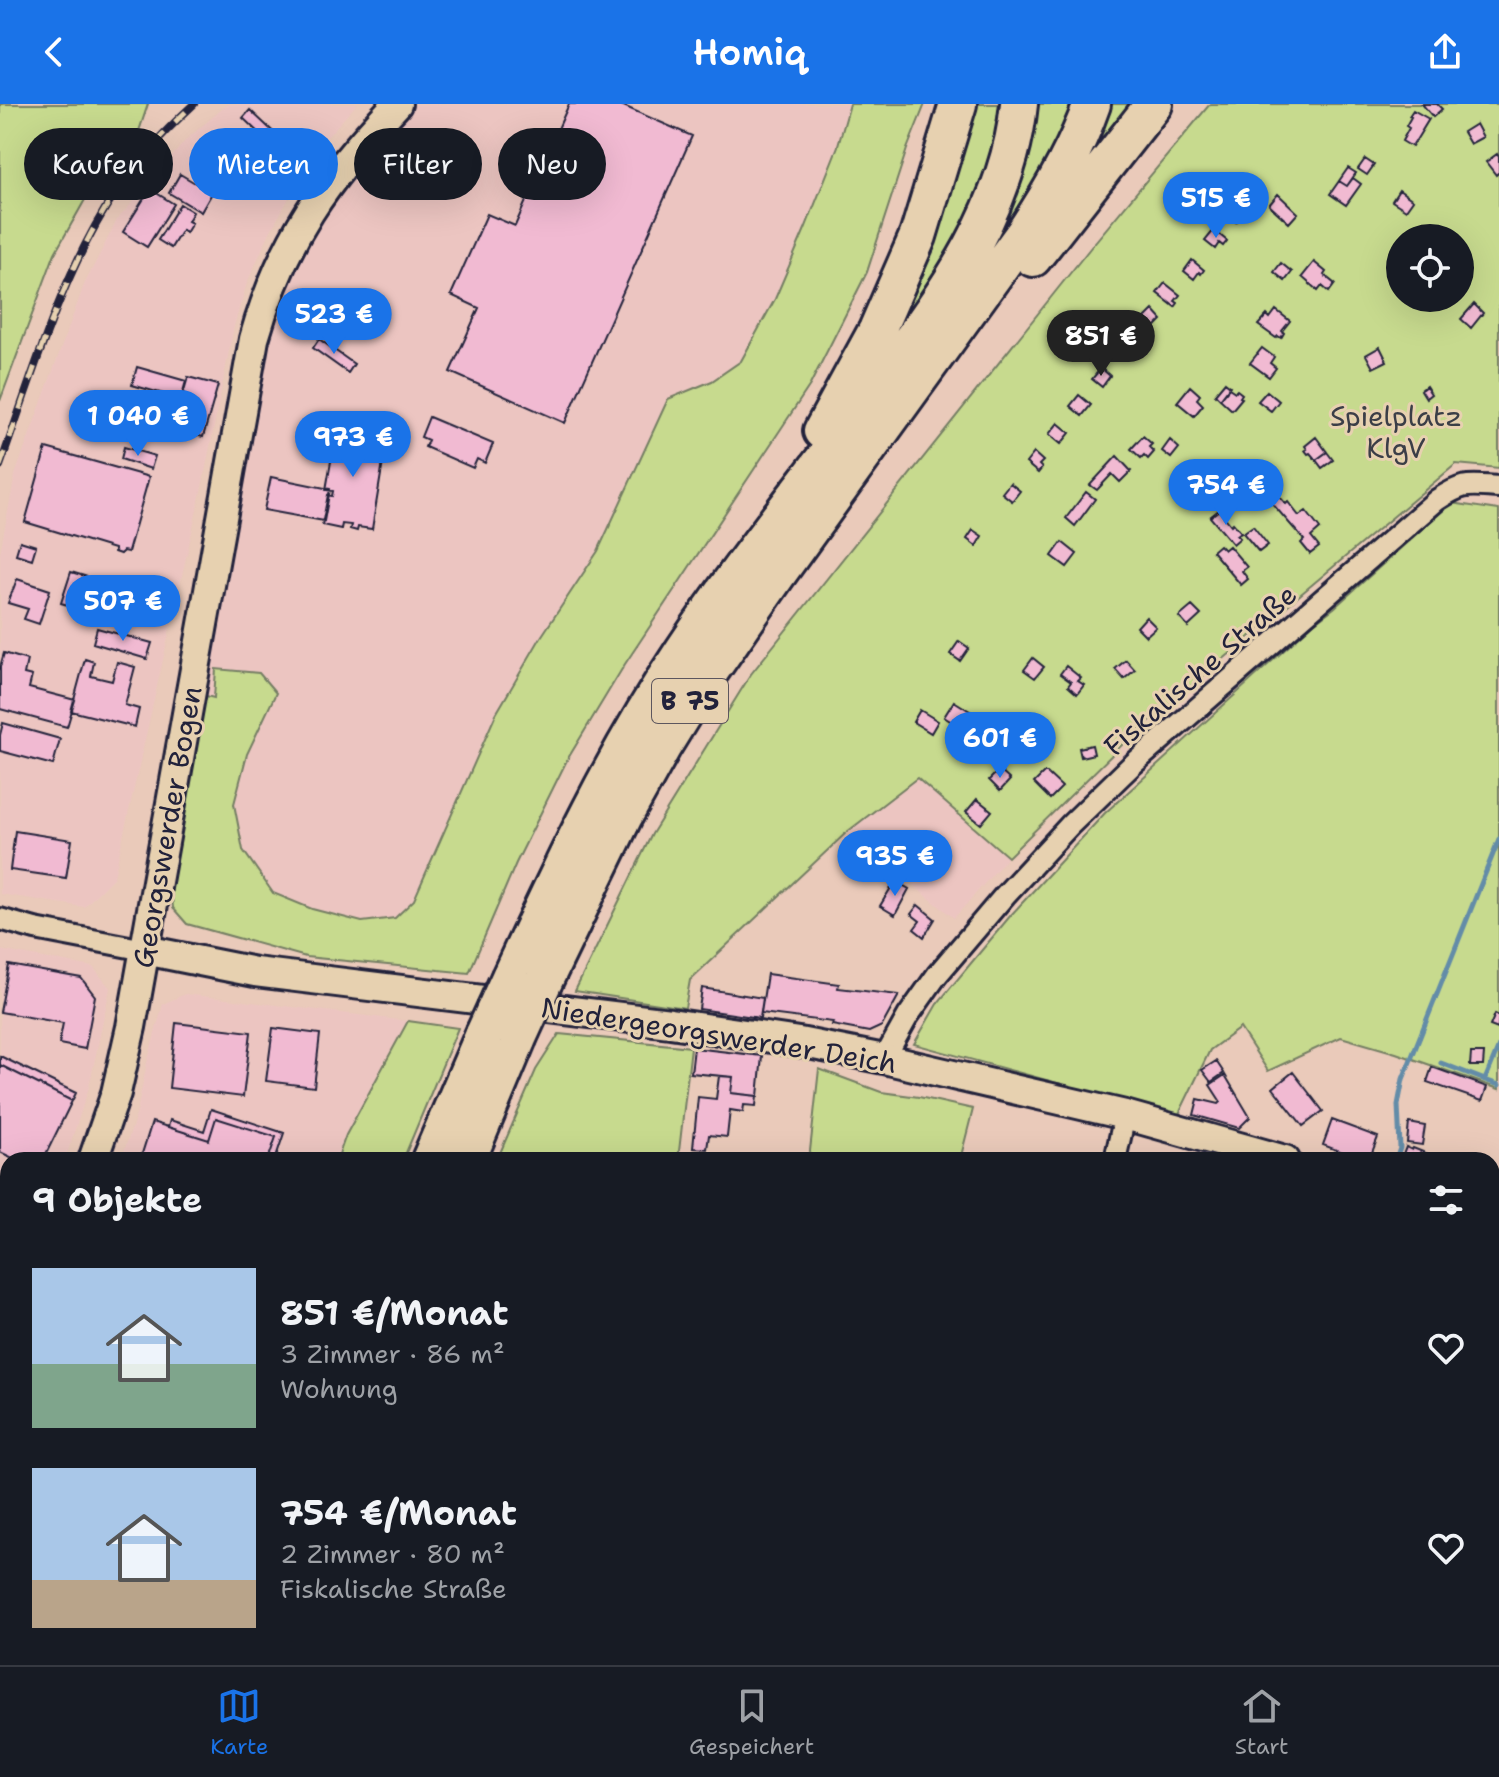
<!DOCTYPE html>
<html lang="de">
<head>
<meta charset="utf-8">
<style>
	body { margin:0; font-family:"Shantell Sans",sans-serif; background:#20242c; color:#f1f3f6; height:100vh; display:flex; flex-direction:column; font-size:30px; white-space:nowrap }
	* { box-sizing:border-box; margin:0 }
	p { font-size:26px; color:#9ea1a6 }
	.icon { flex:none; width:44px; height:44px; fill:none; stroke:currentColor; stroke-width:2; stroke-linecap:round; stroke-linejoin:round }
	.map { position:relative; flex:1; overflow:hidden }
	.side { position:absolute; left:0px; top:1048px; width:1500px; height:514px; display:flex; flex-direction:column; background:#171b24; border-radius:24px 24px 0 0; box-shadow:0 8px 32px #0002 }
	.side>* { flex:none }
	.banner { position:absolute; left:24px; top:24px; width:800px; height:72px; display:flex; gap:16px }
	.tools { position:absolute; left:1386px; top:120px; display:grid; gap:16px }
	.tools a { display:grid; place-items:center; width:88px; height:88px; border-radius:50%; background:#171b24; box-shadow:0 8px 32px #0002; font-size:40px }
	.price { position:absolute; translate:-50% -68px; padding:0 18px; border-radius:28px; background:#1a73e8; color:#fff; font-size:26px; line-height:52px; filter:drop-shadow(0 2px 4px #0008) }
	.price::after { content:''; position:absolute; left:50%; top:48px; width:24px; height:18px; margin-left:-12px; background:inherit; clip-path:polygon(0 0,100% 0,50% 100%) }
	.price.selected { background:#222; color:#fff }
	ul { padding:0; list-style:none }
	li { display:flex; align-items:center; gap:24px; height:200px; padding:0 32px }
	li span { display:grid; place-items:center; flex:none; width:224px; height:160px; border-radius:0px; color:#555 }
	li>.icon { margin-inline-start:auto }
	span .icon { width:96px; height:96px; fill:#fffc; stroke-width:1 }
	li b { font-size:34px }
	h2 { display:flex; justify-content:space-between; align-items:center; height:96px; padding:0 32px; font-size:34px }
	.tag { padding:0 28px; border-radius:36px; background:#171b24; box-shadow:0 8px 32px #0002; font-size:28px; line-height:72px }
	.tag.selected { background:#1a73e8; color:#fff }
	header { display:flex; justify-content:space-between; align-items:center; height:104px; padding:0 32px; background:#1a73e8; color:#fff; font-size:36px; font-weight:600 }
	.dock { display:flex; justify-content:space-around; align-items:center; height:112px; border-top:2px solid #363941; background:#171b24; font-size:22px; color:#9ea1a6 }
	.dock a { display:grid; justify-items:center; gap:4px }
	.dock .selected { color:#1a73e8 }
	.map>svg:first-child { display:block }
	.built { fill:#ecc5c1 }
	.green { fill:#c7da8e; stroke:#747e64; stroke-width:2; fill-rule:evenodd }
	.water { fill:#8fd2f0; stroke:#638ca8; stroke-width:2 }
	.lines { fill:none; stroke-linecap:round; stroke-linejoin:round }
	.stream { stroke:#638ca8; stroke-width:5 }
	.building { fill:#f1bad2; stroke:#22223b; stroke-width:2 }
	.street-casing { stroke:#22223b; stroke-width:26 }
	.secondary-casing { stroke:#22223b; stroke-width:34 }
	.highway-casing { stroke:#22223b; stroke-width:42 }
	.street { stroke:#e7d1b0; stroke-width:20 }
	.secondary { stroke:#e7d1b0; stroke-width:28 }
	.highway { stroke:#e7d1b0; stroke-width:36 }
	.rail-casing { stroke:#22223b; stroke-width:8 }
	.rail { stroke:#e7d1b0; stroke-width:5; stroke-dasharray:15; stroke-linecap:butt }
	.highway-bridge-casing { stroke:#22223b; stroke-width:42; stroke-linecap:butt }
	.highway-bridge { stroke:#e7d1b0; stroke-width:36 }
	.labels { text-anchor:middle; stroke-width:6; stroke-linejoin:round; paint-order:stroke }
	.shield { fill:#e7d1b0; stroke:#5d565e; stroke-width:2 }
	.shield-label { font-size:26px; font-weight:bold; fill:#22223b }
	.park-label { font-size:28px; fill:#3b3e47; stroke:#e7d1b0 }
	.street-label { font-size:28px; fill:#22223b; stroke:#e7d1b0 }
</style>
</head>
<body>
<header><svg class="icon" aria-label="back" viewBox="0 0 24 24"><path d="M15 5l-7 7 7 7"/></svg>Homiq<svg class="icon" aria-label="share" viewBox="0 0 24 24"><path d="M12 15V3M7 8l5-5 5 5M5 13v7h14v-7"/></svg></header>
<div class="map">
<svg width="1499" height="1561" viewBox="0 0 1499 1561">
	<rect width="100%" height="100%" fill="#eacaba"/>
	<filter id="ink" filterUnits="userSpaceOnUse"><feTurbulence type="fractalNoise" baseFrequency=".0125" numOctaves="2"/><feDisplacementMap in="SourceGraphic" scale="16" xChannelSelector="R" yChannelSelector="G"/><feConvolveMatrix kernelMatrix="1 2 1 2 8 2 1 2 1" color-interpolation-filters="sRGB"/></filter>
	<g filter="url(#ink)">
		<!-- built -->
		<path class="built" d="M228 0H357L317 44 270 128 247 179 234 222 202 383 114 773 84 803 0 790V449L15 371 84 181 117 116 187 35Z
			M410 0H850L838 42 805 125 775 195 741 257 712 277 668 295 598 447 541 533 496 610 414 796 395 814 362 818 312 805 273 789 243 746 234 700 247 650 276 589 217 565 214 595 202 591 272 213 301 138 359 59Z
			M917 674 1008 753 954 814 847 728Z
			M0 846 93 863 110 884 89 983 65 1056H8V1196L0 1215Z
			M185 890 408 917 346 1031 337 1056H121L136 1012 147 959 163 900Z"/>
		<!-- green -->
		<path class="green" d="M0 0H148L139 27 91 85 55 149 0 297Z
			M850 0H925L907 45 867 168 810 281 625 560 567 656 516 759 469 869 306 853 187 820 173 804 171 780 202 591 214 594 216 565 259 569 276 589 247 650 234 700 243 746 273 789 312 805 362 818 395 814 414 796 496 610 541 533 598 447 668 295 712 277 741 257 775 195 805 125 838 42Z
			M966 0H1000L994 47 977 97 936 173 879 247Z
			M1034 0H1073L1057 42 968 193Z
			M1109 0H1145L1082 71Z
			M1210 0H1499V364L1456 360 1128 635 1008 753 917 674 847 728 690 876 685 904 575 887 652 730 751 570 1091 143ZM1400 134H1460V194H1400Z
			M1451 399 1499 406V985L1396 949 1341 933 1268 967 1240 924 1210 946 1178 1012 914 940 937 900 1011 811 1105 709 1314 519 1334 504Z
			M408 917 458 924 403 1056H337L346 1031Z
			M559 930 691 943 678 1056H497L536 966Z
			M819 965 881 988 919 993 973 1005 960 1056H809Z
			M1497 1147 1499 1148V1491L1492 1488V1161Z
			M1492 1508 1499 1512V1561H669L670 1554H1492Z
			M8 1550V1554H227L225 1561H1Z
			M319 1554H459L475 1561H317Z
			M546 1554H625L624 1561H552Z"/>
		<!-- water -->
		<path class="water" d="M625 1554H670L669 1561H624Z"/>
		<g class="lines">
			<!-- stream -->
			<path class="stream" d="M1441 959 1485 976 1499 942
				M1485 976 1499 981
				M1396 1056 1400 1044 1398 1001 1403 975 1499 735
				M1492 1495 1499 1499"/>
		</g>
		<!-- building -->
		<path class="building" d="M569 0H619L692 32 565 319 450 268 479 204 451 191 487 110 515 122Z
			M1422 0H1437L1442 5 1433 13Z
			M250 6 298 51 286 66 254 42 262 32 243 14Z
			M1413 6 1429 15 1412 43 1402 37 1409 24 1406 22 1411 13 1409 12Z
			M1476 20 1483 33 1470 40 1463 28Z
			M219 30 229 38 227 41 238 50 226 65 205 49Z
			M1497 50 1499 53V68L1496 71 1486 58Z
			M301 51 311 60 289 92 277 84Z
			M1365 55 1374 61 1367 71 1358 65Z
			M1348 64 1356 69 1347 82 1339 77Z
			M180 70 212 89 201 108 169 89Z
			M1353 74 1361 80 1346 101 1330 90 1339 77 1347 82Z
			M150 85 174 100 147 143 123 128Z
			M1399 86 1413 96 1406 106 1392 97Z
			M1278 90 1298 109 1289 119 1269 101Z
			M180 100 193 108 188 117 192 119 186 129 182 126 171 144 158 136Z
			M1235 100 1248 110 1244 114 1241 112 1236 118 1226 110Z
			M1214 126 1227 137 1223 142 1219 139 1215 145 1205 137Z
			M1192 156 1204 166 1201 170 1199 168 1194 175 1184 167Z
			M1314 158 1326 168 1324 171 1335 180 1329 188 1322 182 1318 187 1302 173Z
			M1281 159 1292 168 1285 177 1274 168Z
			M1165 179 1180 191 1175 197 1178 199 1175 203 1157 189Z
			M1474 200 1483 209 1471 224 1461 215Z
			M1153 206 1162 216 1154 224 1144 215Z
			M1276 206 1290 217 1282 227 1284 229 1281 234 1278 232 1276 234 1258 221 1267 211 1270 214Z
			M319 235 354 260 348 269 313 244Z
			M1125 235 1136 244 1132 249 1130 247 1125 253 1116 246Z
			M1380 243 1387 257 1373 264 1366 251Z
			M1262 244 1274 253 1270 259 1276 264 1269 273 1250 259Z
			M137 263 186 277 181 295 132 281Z
			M1101 264 1110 272 1102 283 1092 275Z
			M188 273 218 281 203 333 173 325Z
			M1225 278 1230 282 1220 295 1215 290Z
			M1190 282 1200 291 1197 295 1203 301 1194 312 1177 298Z
			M1426 282 1431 290 1426 294 1421 286Z
			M1229 284 1235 288 1237 286 1242 290 1240 293 1242 294 1232 306 1220 295Z
			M1267 287 1279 297 1271 307 1258 297Z
			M1079 291 1091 301 1082 312 1070 302Z
			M429 313 493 340 485 359 477 355 473 364 425 343 428 336 421 333Z
			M338 317 367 322 370 327 366 349 384 352 372 425 358 423 357 427 350 425 351 421 342 420 341 425 322 421 328 391 332 392 333 387 326 386Z
			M1058 319 1070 329 1061 340 1049 330Z
			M1143 332 1152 340 1149 343 1154 348 1148 355 1144 351 1141 354 1131 345Z
			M1316 333 1327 348 1316 356 1310 349 1308 350 1305 346 1307 345 1305 342Z
			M1170 336 1179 344 1171 354 1162 347Z
			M124 343 155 352 151 365 121 355Z
			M46 344 149 373 128 448 123 447 120 450 114 448V445L25 418Z
			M1327 348 1333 356 1322 364 1316 356Z
			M1034 349 1043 357 1039 361 1042 364 1038 369 1026 359Z
			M1117 352 1131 367 1120 378 1112 370 1097 386 1090 381Z
			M271 373 330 385 324 417 264 406Z
			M1266 376 1272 382 1261 391 1256 384Z
			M1010 379 1020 387 1012 397 1002 389Z
			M1086 388 1095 395 1075 422 1066 414Z
			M1278 391 1286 400 1288 398 1299 412 1306 407 1320 425 1311 433 1319 443 1310 450 1301 439 1304 436 1270 397Z
			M1219 406 1231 421 1233 419 1241 428 1237 431 1240 434 1233 440 1210 413Z
			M1253 422 1268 441 1259 448 1243 429Z
			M973 426 982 432 976 442 967 435Z
			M20 437 36 442 32 455 16 450Z
			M1062 438 1077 450 1067 463 1052 452Z
			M1219 441 1224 446 1229 442 1247 463 1242 467 1248 475 1241 481 1212 447Z
			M71 468 147 491 137 522 61 499Z
			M17 475 50 486 39 520 24 515 28 505 8 499Z
			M1192 502 1201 511 1188 523 1179 513Z
			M1146 513 1156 523 1146 532 1137 523Z
			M97 524 152 539 147 555 93 539Z
			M959 537 969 544 960 557 950 550Z
			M4 549 27 556 24 570 32 572 29 584 75 596 67 623 0 605V563Z
			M1033 554 1044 563 1035 574 1024 566Z
			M85 555 94 558 91 572 112 577 117 558 135 563 125 601 139 605 135 623 71 607Z
			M1126 556 1135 566 1124 575 1115 565Z
			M1066 562 1081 574 1078 577 1084 581 1077 590 1068 582 1071 578 1060 570Z
			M954 597 973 609 963 625 944 613Z
			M920 606 938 617 931 629 913 618Z
			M3 619 60 635 53 661 0 647V631Z
			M1092 641 1094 650 1081 653 1079 644Z
			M999 666 1010 676 1000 687 989 676Z
			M1044 669H1047L1062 683 1050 695 1034 679Z
			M977 695 992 707 981 720 966 708Z
			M15 727 72 736 66 774 10 766Z
			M895 777 909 785 895 811 880 802Z
			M918 801 935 815 924 833 914 825 920 817 911 810Z
			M9 861 81 874 95 892 85 945 59 940 63 919 0 908Z
			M767 870 839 880 838 884 899 891 882 922 869 928 832 921 833 918 761 909Z
			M702 884 763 894 760 914 699 905Z
			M1495 910 1499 912 1498 925 1490 922Z
			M176 919 251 928 243 993 169 984Z
			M273 924 320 930 314 983 266 977Z
			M694 944 762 952 758 992 731 989 733 973 691 969Z
			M1471 949H1484L1483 962H1470Z
			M0 952 76 989 72 997 0 961Z
			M1216 957 1224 969 1211 978 1202 966Z
			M0 961 72 997 43 1056H17L0 1048Z
			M1432 963 1487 983 1482 997 1427 978Z
			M1293 968 1323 1007 1303 1022 1273 984Z
			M1225 971 1250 1013 1239 1024 1194 1011 1198 995 1219 1000 1221 998 1210 981Z
			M719 972 733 973 731 989 757 992 756 1002 744 1001 743 1008 730 1006 727 1033 709 1031 707 1045 693 1044 698 993 716 995Z
			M211 1005 284 1029 275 1056H268L276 1033 216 1014 209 1036 168 1023 170 1016 204 1027Z
			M216 1014 276 1033 268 1056H140L152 1018 209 1036Z
			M1332 1016 1378 1033 1369 1056H1363L1323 1041Z
			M1409 1019 1425 1022 1422 1041 1407 1039Z
			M1406 1043 1412 1046 1413 1044 1441 1055 1440 1056H1401Z
			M1058 1050 1078 1056H1056Z
			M1492 1071 1499 1074V1080L1492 1100Z
			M1499 1080V1105L1492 1102Z
			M1498 1334 1499 1335V1352L1492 1348Z
			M875 1554H887V1561L875 1560Z
			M986 1554H1000V1561H985Z
			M1137 1554 1154 1555V1561H1136Z
			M1266 1554 1285 1556V1561H1265Z"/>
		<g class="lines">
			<!-- street casing -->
			<g class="street-casing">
				<path id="street" d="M0 815 35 825 145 846
					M884 955 908 912 937 871 1005 791 1070 721 1131 662 1437 396C1465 378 1467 381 1499 383
					M1115 1056 1125 1011"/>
			</g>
			<!-- secondary casing -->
			<g class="secondary-casing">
				<path id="secondary" d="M145 846 255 868 670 919 799 938 884 955 1125 1011 1285 1056
					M93 1056 116 989 131 923 254 235C282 135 327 74 397 0
					M1492 1125 1499 1127
					M0 1300 8 1274"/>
			</g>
			<!-- highway casing -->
			<g class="highway-casing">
				<path id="highway" d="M1033 154 1154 0
					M822 327 877 226 918 132 958 0
					M510 873C562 761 614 650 683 547 743 456 813 372 877 284 940 197 1008 110 1019 0
					M544 877 624 712 663 642 700 582 777 471 1025 128C1052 87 1076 46 1092 0
					M430 1056 484 930
					M467 1056 518 934
					M0 1485 8 1487
					M0 1526 8 1527
					M482 1554 494 1561
					M524 1554 532 1561
					M257 1561 259 1554
					M289 1561 292 1554"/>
			</g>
			<!-- street -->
			<use href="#street" class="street"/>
			<!-- secondary -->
			<use href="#secondary" class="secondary"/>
			<!-- highway -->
			<use href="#highway" class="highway"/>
			<!-- rail casing -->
			<g class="rail-casing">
				<path id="rail" d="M0 362C33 270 62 168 117 86 138 54 166 26 194 0"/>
			</g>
			<!-- rail -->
			<use href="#rail" class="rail"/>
			<!-- highway-bridge casing -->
			<g class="highway-bridge-casing">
				<path id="highway-bridge" d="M484 930 510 873
					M518 934 544 877"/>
			</g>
			<!-- highway-bridge -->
			<use href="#highway-bridge" class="highway-bridge"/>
		</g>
	</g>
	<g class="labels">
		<!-- shield labels -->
		<rect class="shield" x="652" y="575" width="76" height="44" rx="6"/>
		<g class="shield-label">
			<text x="690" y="606">B 75</text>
		</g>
		<!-- park labels -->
		<g class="park-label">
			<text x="1396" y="322">Spielplatz<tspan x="1396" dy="32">KlgV</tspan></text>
		</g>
		<!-- street labels -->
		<g class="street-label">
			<text transform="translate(1200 566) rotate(-41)" y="10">Fiskalische Straße</text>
			<text transform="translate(167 723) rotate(-80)" y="10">Georgswerder Bogen</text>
			<text transform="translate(719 931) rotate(9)" y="10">Niedergeorgswerder Deich</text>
		</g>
	</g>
</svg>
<div class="tools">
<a><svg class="icon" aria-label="locate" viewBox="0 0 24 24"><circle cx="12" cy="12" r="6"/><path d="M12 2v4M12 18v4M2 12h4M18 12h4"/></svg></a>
</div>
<b class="price" style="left:1216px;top:136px">515 €</b>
<b class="price" style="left:334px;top:252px">523 €</b>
<b class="price selected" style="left:1101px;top:274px">851 €</b>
<b class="price" style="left:138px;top:354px">1 040 €</b>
<b class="price" style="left:353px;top:375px">973 €</b>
<b class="price" style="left:1226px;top:423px">754 €</b>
<b class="price" style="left:123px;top:539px">507 €</b>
<b class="price" style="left:1000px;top:676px">601 €</b>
<b class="price" style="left:895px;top:794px">935 €</b>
<div class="banner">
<a class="tag">Kaufen</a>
<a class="tag selected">Mieten</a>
<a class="tag">Filter</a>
<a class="tag">Neu</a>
</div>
<section class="side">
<h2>9 Objekte<svg class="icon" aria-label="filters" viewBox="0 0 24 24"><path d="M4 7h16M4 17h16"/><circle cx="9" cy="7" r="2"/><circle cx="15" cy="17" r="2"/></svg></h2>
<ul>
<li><span style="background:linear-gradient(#a9c7e8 60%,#7fa58c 0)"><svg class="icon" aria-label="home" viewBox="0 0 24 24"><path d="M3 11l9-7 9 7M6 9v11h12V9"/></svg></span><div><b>851 €/Monat</b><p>3 Zimmer · 86 m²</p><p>Wohnung</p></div><svg class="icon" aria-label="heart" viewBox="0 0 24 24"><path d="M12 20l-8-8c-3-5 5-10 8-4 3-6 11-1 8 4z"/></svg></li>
<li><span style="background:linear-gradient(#a9c7e8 70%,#b9a48a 0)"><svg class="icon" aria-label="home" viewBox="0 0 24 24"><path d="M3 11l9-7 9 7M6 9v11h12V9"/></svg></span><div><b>754 €/Monat</b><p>2 Zimmer · 80 m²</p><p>Fiskalische Straße</p></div><svg class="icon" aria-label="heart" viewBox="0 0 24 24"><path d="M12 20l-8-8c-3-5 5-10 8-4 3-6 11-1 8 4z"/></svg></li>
</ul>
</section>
</div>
<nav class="dock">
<a class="selected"><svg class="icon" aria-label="map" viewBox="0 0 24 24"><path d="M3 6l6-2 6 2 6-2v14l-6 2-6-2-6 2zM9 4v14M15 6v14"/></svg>Karte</a>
<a><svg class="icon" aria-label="saved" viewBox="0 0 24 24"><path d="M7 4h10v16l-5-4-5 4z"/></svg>Gespeichert</a>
<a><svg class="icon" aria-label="home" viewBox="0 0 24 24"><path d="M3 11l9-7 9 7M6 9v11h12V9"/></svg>Start</a>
</nav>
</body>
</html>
